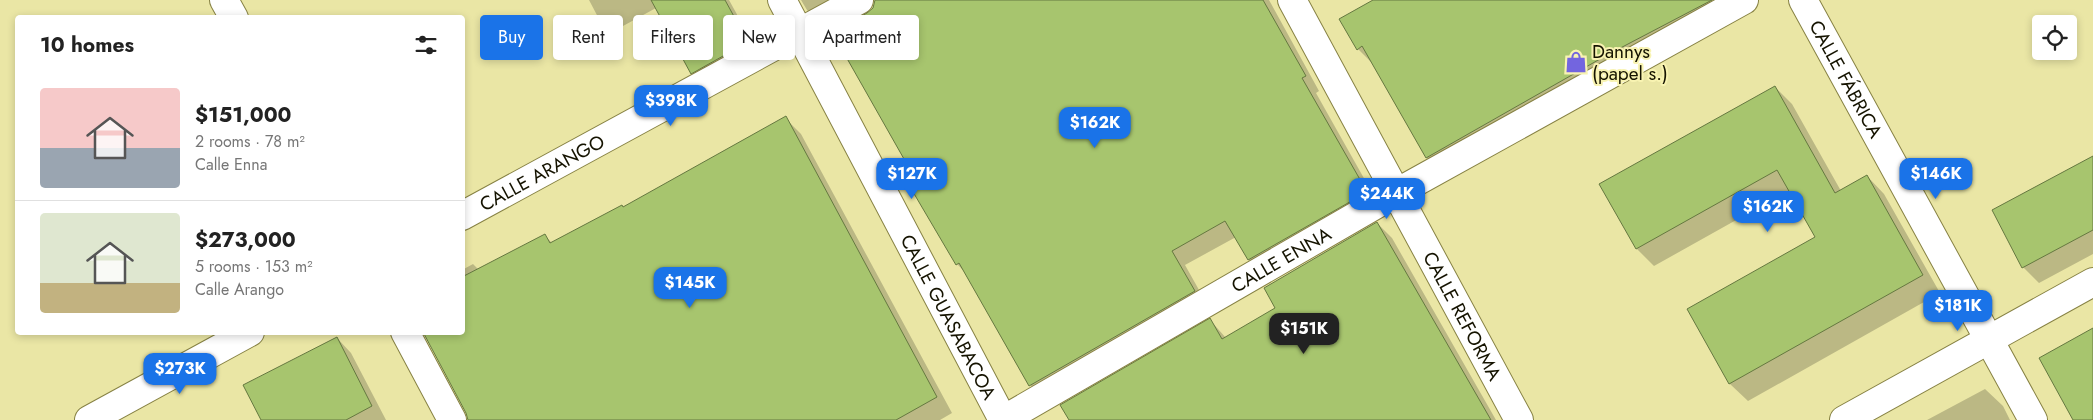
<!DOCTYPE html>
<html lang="en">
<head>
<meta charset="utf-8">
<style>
	body { margin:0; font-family:Jost,sans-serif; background:#f6f6f6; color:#222; height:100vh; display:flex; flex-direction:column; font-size:19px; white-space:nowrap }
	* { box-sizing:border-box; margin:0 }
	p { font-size:16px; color:#767676 }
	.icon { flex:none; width:28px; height:28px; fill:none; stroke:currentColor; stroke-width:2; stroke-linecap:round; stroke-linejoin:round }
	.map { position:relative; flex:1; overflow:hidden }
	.side { position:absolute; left:15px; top:15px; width:450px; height:320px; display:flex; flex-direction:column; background:#fff; border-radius:5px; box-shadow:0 2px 8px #0003 }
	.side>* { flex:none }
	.banner { position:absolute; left:480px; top:15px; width:475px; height:45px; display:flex; gap:10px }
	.buttons { position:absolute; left:2032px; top:15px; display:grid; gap:10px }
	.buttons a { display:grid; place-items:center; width:45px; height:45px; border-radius:5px; background:#fff; box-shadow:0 2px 8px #0003; font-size:25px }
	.price { position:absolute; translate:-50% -42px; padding:0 11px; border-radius:10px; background:#1a73e8; color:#fff; font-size:16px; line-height:32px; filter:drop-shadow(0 1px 2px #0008) }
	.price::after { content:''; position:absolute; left:50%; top:30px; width:15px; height:11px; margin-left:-8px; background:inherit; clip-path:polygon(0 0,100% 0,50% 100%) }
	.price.on { background:#222; color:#fff }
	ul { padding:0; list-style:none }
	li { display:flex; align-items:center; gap:15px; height:125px; padding:0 25px }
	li+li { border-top:1px solid #e0e0e0 }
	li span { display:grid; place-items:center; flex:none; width:140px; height:100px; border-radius:5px; color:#555 }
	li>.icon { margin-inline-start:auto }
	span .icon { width:60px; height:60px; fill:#fffc; stroke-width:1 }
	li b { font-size:21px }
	h2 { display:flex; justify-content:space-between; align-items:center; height:60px; padding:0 25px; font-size:21px }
	.tag { padding:0 18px; border-radius:5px; background:#fff; box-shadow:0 2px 8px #0003; font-size:18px; line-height:45px }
	.tag.on { background:#1a73e8; color:#fff }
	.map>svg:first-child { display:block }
	.shadow { fill:#0003 }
	.building { fill:#a7c56e; stroke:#657840 }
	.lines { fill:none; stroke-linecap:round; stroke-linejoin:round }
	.minor-casing { stroke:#878244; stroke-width:30 }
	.minor { stroke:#fff; stroke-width:28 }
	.labels { text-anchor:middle; stroke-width:4; stroke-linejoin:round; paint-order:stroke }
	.poi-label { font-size:19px; fill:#151300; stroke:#f8f3b2; text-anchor:start }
	.street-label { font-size:19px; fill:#151300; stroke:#f8f3b2 }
</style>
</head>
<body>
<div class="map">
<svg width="2093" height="420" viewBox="0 0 2093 420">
	<rect width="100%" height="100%" fill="#eae6a5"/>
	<!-- shadow -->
	<path class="shadow" d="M589 0H729L760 56 705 86 692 73 656 8 612 32 599 19Z
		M801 0H861L819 23 807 10Z
		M931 0H1269L1319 91 1316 93 1379 205 1264 274 1249 260 1236 237 1185 265 1208 306 1045 399 1030 385 966 273 957 264 933 222 906 159Z
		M1375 0H1757L1442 173 1427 158 1374 65 1358 49Z
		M1775 87 1792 104 1841 191 1867 176 1884 194 1940 293 1748 401 1730 384 1688 309 1816 238 1790 190 1654 266 1637 249 1601 185Z
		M785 118 801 134 952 413 940 420H468L462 332V270L473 264 479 270 545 236 552 243 624 208Z
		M2093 158V254L2039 283 2023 267Z
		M1377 223 1392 238 1496 420H1070L1210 320 1226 338 1277 308Z
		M337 338 351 353 386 420H262Z
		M1985 389 2003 406 2010 420H1927Z"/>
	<!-- building -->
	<path class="building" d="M651 0H725L748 42 691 74Z
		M875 0H1263L1306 76 1302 78 1366 190 1360 193 1362 195 1248 260 1225 221 1172 251 1195 291 1029 386 959 263 956 265 896 163 904 159 832 32 867 13 873 8Z
		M1373 0H1712L1607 55 1426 158 1362 46 1357 50 1339 19Z
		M1775 86 1835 193 1867 175 1923 275 1729 384 1687 309 1815 237 1777 170 1636 249 1599 184Z
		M786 116 937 397 896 420H468L466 413 423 332H462V277L545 234 550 243 622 205 623 207Z
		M2093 156V230L2022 268 1992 210Z
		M1377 222 1491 420H1069L1060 405 1210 318 1222 339 1275 308 1264 288Z
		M2093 328V420H2073L2039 358Z
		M337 337 372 406 346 420H261L243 385Z"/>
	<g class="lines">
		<!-- minor casing -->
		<g class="minor-casing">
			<g id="minor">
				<path d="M224 0 234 18"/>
				<path id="s1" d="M782 0 1003 420"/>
				<path id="s2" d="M1292 0 1519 420"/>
				<path id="s3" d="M1803 0 2033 420"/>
				<path id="s4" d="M462 216 859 0"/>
				<path d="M405 332 452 420"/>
				<path d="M89 420 250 332"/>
				<path id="s5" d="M1003 420 1396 193 1744 0"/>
				<path d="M1844 420 2093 282"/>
			</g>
		</g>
		<!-- minor -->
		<use href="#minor" class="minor"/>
	</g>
	<!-- icons -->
	<defs>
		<g id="shop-bare" transform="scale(1.725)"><path d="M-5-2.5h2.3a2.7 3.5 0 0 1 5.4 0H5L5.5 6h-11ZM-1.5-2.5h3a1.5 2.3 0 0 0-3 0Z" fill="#7365df" stroke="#f8f3b2" stroke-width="2.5" paint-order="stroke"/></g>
	</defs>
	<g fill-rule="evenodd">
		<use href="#shop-bare" x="1576" y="62"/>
	</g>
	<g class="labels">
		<!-- poi labels -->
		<g class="poi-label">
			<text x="1592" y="58">Dannys<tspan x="1592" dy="22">(papel s.)</tspan></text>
		</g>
		<!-- street labels -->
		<g class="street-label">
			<text dy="7" stroke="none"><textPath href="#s3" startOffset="90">CALLE FÁBRICA</textPath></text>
			<text dy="7" stroke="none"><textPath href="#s4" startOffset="91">CALLE ARANGO</textPath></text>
			<text dy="7" stroke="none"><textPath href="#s5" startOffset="321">CALLE ENNA</textPath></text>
			<text dy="7" stroke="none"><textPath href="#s1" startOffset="358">CALLE GUASABACOA</textPath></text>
			<text dy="7" stroke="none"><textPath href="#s2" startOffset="359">CALLE REFORMA</textPath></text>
		</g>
	</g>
</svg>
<div class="buttons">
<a><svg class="icon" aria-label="locate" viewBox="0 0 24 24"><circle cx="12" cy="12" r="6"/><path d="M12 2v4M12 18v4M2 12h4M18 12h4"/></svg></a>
</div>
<b class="price" style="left:671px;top:127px">$398K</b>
<b class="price" style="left:1095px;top:149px">$162K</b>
<b class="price" style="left:912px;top:200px">$127K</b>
<b class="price" style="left:1936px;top:200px">$146K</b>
<b class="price" style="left:1387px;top:220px">$244K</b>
<b class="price" style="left:1768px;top:233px">$162K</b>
<b class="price" style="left:690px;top:309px">$145K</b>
<b class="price" style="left:1958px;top:332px">$181K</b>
<b class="price on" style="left:1304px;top:355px">$151K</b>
<b class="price" style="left:180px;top:395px">$273K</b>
<div class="banner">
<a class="tag on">Buy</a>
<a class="tag">Rent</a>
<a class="tag">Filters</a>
<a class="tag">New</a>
<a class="tag">Apartment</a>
</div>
<section class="side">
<h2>10 homes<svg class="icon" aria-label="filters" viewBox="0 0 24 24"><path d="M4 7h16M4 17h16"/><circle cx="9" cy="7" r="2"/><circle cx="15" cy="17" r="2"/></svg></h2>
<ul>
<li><span style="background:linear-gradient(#f6c9c9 60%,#9aa5b1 0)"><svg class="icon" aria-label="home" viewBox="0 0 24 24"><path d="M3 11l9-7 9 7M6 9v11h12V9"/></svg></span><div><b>$151,000</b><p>2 rooms · 78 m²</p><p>Calle Enna</p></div></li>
<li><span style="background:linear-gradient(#dfe7d0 70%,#c2b280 0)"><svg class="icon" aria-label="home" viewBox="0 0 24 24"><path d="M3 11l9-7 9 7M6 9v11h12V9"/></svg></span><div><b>$273,000</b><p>5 rooms · 153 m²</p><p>Calle Arango</p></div></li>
</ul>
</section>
</div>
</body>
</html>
